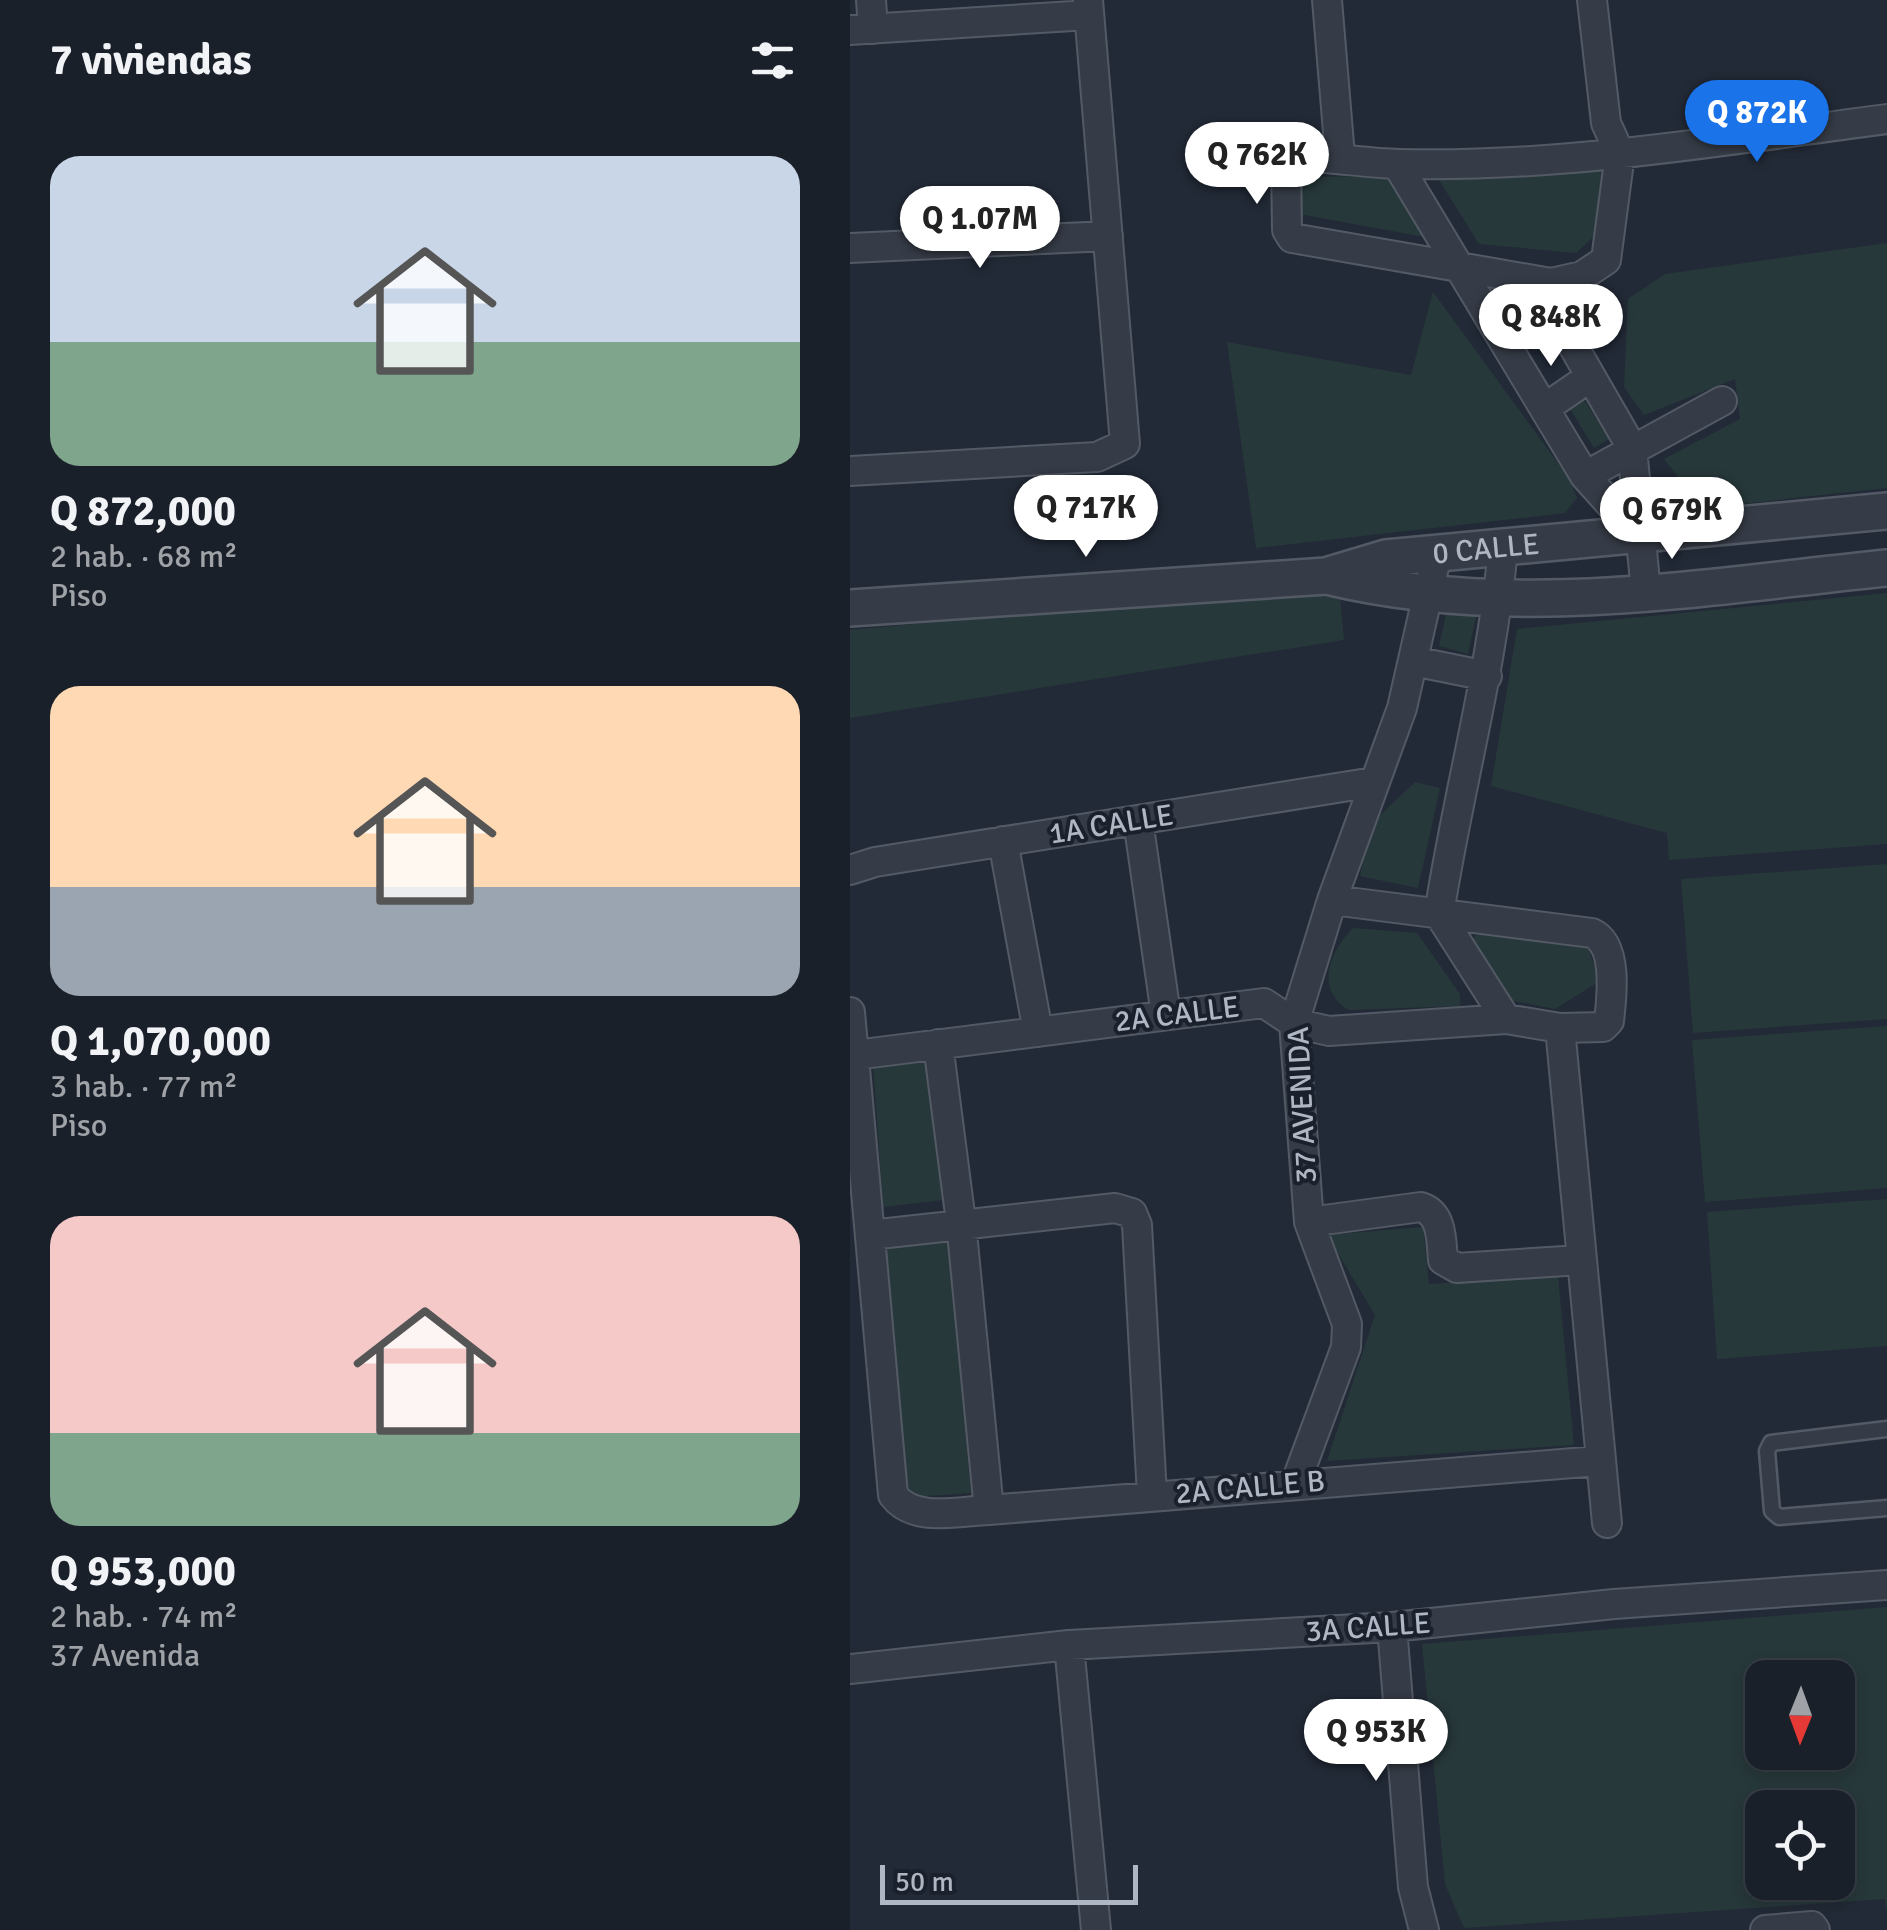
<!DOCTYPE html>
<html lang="es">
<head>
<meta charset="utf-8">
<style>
	body { margin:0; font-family:Signika,sans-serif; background:#272d35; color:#f1f3f6; height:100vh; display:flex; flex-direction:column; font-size:38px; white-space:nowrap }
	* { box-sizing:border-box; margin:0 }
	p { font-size:32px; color:#9fa3a8 }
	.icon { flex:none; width:55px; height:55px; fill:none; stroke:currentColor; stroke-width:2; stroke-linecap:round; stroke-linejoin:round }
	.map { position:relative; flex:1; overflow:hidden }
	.side { display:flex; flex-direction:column; background:#1a2029; width:850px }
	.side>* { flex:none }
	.needle { width:65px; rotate:181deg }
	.controls { position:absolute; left:895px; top:1660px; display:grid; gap:20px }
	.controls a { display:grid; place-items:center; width:110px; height:110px; border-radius:20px; background:#1a2029; box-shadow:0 5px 15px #0003,0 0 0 2px #383e46; font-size:50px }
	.scale { position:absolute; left:30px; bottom:25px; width:258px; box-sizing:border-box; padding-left:10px; border:5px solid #b0b7c4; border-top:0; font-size:28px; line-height:35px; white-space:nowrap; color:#b0b7c4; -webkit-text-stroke:8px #1b212c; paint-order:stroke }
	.price { position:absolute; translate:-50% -85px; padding:0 22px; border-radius:35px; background:#fff; color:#222; font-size:32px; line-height:65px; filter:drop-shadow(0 2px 5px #0008) }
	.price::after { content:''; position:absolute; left:50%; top:60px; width:30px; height:22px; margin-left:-15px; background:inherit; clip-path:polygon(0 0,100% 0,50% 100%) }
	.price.current { background:#1a73e8; color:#fff }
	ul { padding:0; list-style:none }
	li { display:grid; align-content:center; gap:20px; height:530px; padding:0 50px }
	li span { display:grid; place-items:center; height:310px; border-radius:30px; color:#555 }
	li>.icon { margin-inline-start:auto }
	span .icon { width:180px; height:180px; fill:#fffc; stroke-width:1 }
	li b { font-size:42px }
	h2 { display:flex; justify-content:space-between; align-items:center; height:120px; padding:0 50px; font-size:42px }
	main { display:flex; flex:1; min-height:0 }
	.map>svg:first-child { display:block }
	.green { fill:#27383a; fill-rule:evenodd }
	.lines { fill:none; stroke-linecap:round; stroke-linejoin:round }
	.service-casing { stroke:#535a65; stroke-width:19 }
	.minor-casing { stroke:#535a65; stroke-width:32 }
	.tertiary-casing { stroke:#535a65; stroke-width:40 }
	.service { stroke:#363c47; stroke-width:14 }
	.minor { stroke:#363c47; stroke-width:28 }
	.tertiary { stroke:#363c47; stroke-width:35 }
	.labels { text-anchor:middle; stroke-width:8; stroke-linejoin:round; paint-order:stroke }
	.street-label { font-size:30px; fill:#b0b7c4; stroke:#1b212c }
</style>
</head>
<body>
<main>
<section class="side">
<h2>7 viviendas<svg class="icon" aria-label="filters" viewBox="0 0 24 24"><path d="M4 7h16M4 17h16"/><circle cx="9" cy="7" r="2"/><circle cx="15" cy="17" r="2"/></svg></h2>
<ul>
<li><span style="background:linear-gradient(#c9d6e8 60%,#7fa58c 0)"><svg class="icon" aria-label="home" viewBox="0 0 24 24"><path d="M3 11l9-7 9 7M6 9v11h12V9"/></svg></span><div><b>Q 872,000</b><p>2 hab. · 68 m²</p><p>Piso</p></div></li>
<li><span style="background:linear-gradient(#ffd9b3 65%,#9aa5b1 0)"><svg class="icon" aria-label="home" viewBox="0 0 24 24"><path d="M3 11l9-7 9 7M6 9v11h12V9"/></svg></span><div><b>Q 1,070,000</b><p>3 hab. · 77 m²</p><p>Piso</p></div></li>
<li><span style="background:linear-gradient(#f6c9c9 70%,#7fa58c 0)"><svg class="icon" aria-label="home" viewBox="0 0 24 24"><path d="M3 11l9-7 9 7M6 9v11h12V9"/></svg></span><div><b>Q 953,000</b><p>2 hab. · 74 m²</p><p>37 Avenida</p></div></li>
</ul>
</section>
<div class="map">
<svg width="1037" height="1930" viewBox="0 0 1037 1930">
	<rect width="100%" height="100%" fill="#222a37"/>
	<!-- green -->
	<path class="green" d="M749 164 759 178 751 230 726 253 629 244 584 172Z
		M541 176 580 238 449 214 448 177Z
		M1037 243V488L853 508 814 459 890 419 885 379 794 415 774 387 778 299 815 274Z
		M583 292 718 477 727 498 715 513 406 548 377 342 561 375Z
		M733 398 759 439 744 448 719 407Z
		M489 585 494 640 0 718V630Z
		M1037 593V844L819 860 817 833 641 786 667 629Z
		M598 606 627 612 618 654 589 646Z
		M565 782 590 788 568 888 510 876 522 823Z
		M1037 864V1019L843 1033 831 879Z
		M503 928 567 933 610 994V1006L499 1010C464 990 480 951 503 928Z
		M632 931 738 948 750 981 705 1009 663 1001 619 941Z
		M1037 1026V1188L855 1202 842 1040Z
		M78 1054 93 1200 33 1207 23 1063Z
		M1037 1199V1346L867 1359 857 1212Z
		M573 1227 579 1284 708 1276 724 1445 477 1461 525 1315 477 1235Z
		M97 1233 121 1493 48 1498 31 1239Z
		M1037 1607V1914L1035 1899 614 1928 595 1884 572 1644ZM912 1678H988V1752H912ZM912 1808H988V1882H912Z"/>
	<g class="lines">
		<!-- service casing -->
		<g class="service-casing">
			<path id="service" d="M1037 1429 921 1443 917 1451 922 1511 929 1517 1037 1508"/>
		</g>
		<!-- minor casing -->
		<g class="minor-casing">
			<path id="minor" d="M21 0 23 29
				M477 0 490 156
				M742 0 756 123 770 154 756 260 732 276 701 283 699 304 782 448 796 592
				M0 30 239 15
				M547 164 735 476 790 537
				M0 248 258 236
				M701 283 442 238 437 230 436 163 442 157C478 156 512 163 549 164 712 168 876 140 1037 119
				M695 408 740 377
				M0 471 247 457 275 444 238 0
				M735 476 872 401
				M653 548C642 672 608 791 589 914L656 1019
				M563 661 637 676
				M288 820 316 1015
				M153 841 188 1032
				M0 870 25 862 524 782
				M0 1012 43 1495C64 1523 107 1511 139 1510L748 1461
				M710 1028 757 1523
				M88 1044 111 1222 139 1510
				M5 1055 414 1003 444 1023 479 1031 656 1019 710 1028 753 1027 759 1021C762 996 768 945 742 933L482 900
				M459 1222 571 1207C593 1214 591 1241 593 1260L607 1268 730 1260
				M20 1235 265 1208 282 1213 287 1225 302 1495
				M446 1482 496 1347 497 1324 459 1222 444 1023 482 900 552 708 587 554
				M542 1627 563 1887 574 1930
				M219 1645 246 1930
				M0 1669 219 1645 542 1627 764 1604 1037 1585
				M915 1930 962 1926 965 1930"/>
		</g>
		<!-- tertiary casing -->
		<g class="tertiary-casing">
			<g id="tertiary">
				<path d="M477 576C661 621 851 587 1037 568"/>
				<path id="s1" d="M0 608 476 576 536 558 1037 511"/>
			</g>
		</g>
		<!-- service -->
		<use href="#service" class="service"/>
		<!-- minor -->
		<use href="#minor" class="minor"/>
		<!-- tertiary -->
		<use href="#tertiary" class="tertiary"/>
	</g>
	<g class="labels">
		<!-- street labels -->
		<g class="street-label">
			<text dy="10" stroke="none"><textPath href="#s1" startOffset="640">0 CALLE</textPath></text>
			<text transform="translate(261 824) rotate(-9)" y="10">1A CALLE</text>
			<text transform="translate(327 1014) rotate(-7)" y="10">2A CALLE</text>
			<text transform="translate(452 1105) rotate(-93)" y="10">37 AVENIDA</text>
			<text transform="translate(400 1487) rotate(-5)" y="10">2A CALLE B</text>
			<text transform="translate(518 1627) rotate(-4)" y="10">3A CALLE</text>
		</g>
	</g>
</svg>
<div class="controls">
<a><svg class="needle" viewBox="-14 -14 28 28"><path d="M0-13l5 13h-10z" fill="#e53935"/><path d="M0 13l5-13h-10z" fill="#9fa3a8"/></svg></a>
<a><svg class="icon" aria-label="locate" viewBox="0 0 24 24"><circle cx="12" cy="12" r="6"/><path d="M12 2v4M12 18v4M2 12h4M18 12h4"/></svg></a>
</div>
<div class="scale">50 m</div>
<b class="price current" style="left:907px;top:165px">Q 872K</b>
<b class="price" style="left:407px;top:207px">Q 762K</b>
<b class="price" style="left:130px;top:271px">Q 1.07M</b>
<b class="price" style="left:701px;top:369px">Q 848K</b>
<b class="price" style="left:236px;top:560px">Q 717K</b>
<b class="price" style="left:822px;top:562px">Q 679K</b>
<b class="price" style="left:526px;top:1784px">Q 953K</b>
</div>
</main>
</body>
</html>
